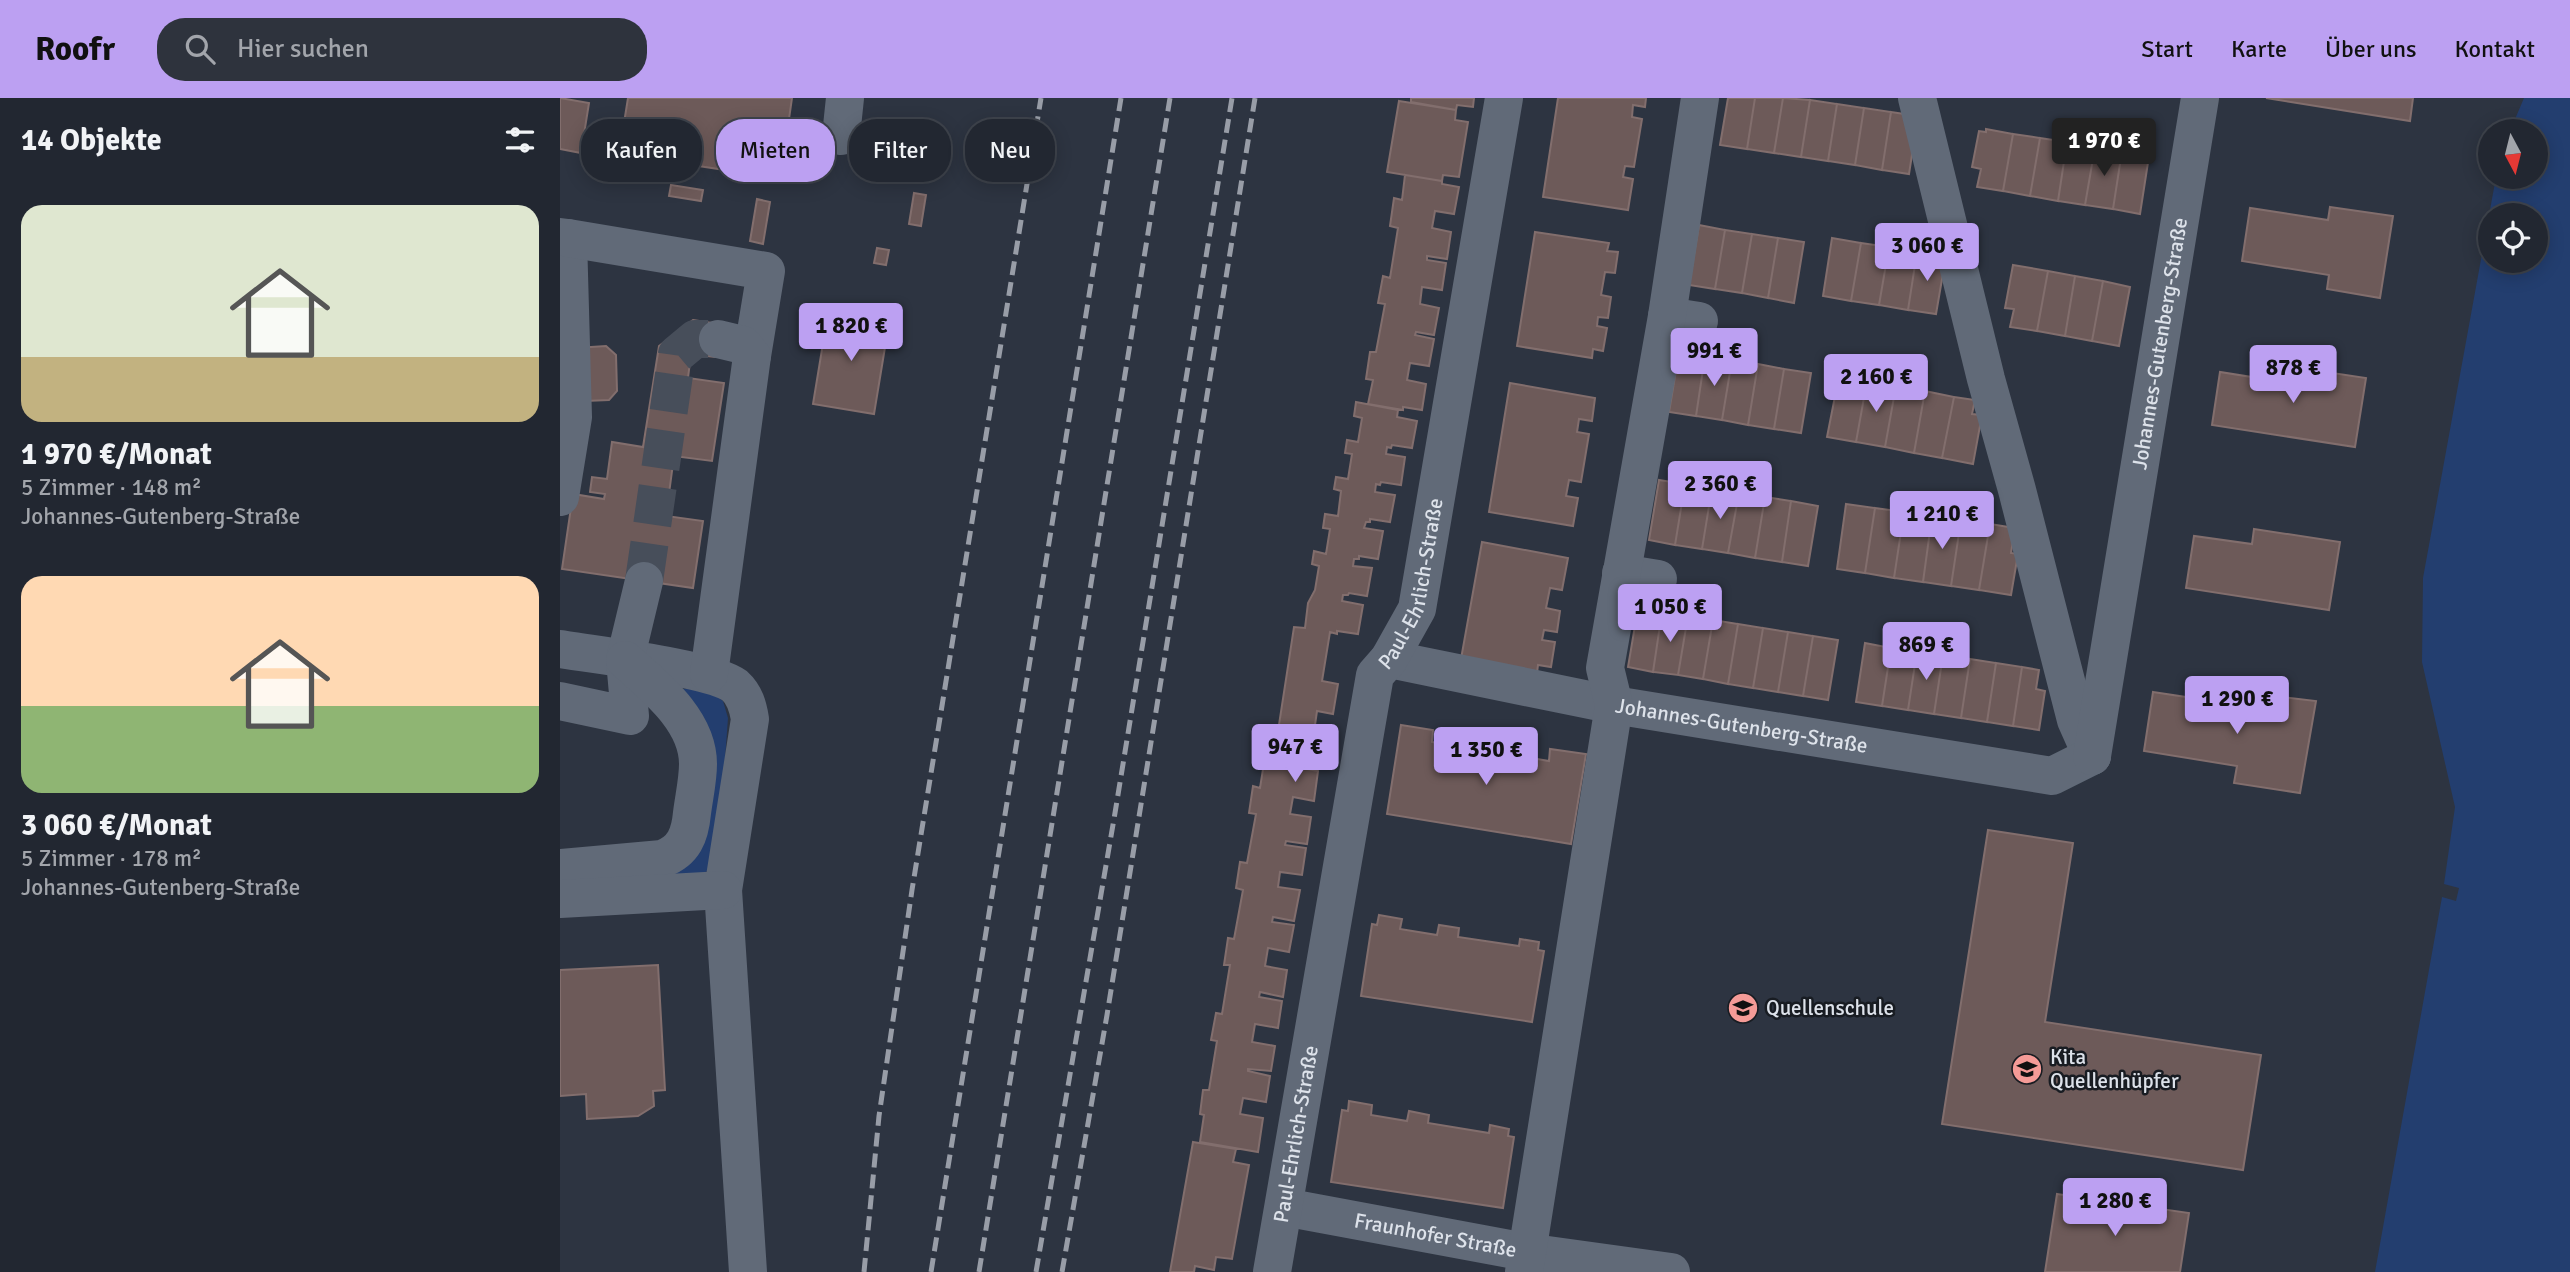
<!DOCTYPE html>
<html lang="de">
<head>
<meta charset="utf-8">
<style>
	body { margin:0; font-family:Signika,sans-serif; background:#2e333d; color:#f1f3f6; height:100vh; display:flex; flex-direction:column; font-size:26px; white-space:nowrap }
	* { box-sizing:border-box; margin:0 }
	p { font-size:23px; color:#a2a5ab }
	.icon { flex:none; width:38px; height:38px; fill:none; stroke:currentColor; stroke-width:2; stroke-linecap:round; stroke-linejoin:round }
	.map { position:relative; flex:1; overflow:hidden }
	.panel { display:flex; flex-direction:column; background:#222731; width:560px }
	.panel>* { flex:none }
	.hud { position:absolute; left:21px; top:21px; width:665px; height:63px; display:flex; gap:14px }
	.needle { width:46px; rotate:173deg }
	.tools { position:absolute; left:1918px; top:21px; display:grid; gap:14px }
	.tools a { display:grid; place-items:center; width:70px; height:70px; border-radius:50%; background:#222731; box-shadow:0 4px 18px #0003,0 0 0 2px #3f444d; font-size:35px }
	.price { position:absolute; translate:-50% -60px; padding:0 16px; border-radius:7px; background:#bca0f2; color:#111; font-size:23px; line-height:46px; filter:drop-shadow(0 2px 4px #0008) }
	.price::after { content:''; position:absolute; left:50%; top:42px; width:21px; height:16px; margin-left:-10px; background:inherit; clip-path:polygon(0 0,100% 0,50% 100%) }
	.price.active { background:#222; color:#fff }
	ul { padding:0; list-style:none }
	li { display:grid; align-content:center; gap:14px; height:371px; padding:0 21px }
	li span { display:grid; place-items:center; height:217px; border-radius:21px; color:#555 }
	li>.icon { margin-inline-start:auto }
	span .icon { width:126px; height:126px; fill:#fffc; stroke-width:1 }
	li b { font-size:30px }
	h2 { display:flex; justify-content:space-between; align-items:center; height:84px; padding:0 21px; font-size:30px }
	.chip { padding:0 24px; border-radius:28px; background:#222731; box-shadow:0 4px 18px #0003,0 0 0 2px #3f444d; font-size:24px; line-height:63px }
	.chip.active { background:#bca0f2; color:#111 }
	header { display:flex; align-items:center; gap:42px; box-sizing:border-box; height:98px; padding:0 35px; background:#bca0f2; color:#111 }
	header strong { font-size:33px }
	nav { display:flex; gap:38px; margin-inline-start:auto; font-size:24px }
	.search { width:490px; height:63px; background:#2e333d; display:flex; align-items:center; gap:18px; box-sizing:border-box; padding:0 24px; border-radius:28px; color:#a2a5ab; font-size:26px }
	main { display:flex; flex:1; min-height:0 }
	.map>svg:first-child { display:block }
	.green { fill:#233e6f; fill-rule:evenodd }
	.building { fill:#6d5a59; stroke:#826e6d; stroke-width:2 }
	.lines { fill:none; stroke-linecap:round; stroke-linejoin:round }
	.minor-tunnel { stroke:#474e5a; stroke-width:38; stroke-dasharray:38 19; stroke-linecap:butt }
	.minor { stroke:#616a78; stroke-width:38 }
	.rail { stroke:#989da7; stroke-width:5; stroke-dasharray:14 7; stroke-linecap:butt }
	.labels { text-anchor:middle; stroke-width:5; stroke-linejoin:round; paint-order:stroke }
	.street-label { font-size:21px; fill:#dde2ea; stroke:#181c22 }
	.poi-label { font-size:21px; fill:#dde2ea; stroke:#181c22; text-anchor:start }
</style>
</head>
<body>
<header>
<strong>Roofr</strong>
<div class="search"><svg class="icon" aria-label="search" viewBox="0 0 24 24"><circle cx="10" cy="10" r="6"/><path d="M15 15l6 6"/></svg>Hier suchen</div>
<nav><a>Start</a><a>Karte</a><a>Über uns</a><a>Kontakt</a></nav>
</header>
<main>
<section class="panel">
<h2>14 Objekte<svg class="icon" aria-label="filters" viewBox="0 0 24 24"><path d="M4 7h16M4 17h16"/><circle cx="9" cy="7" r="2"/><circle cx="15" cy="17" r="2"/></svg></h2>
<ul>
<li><span style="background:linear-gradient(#dfe7d0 70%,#c2b280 0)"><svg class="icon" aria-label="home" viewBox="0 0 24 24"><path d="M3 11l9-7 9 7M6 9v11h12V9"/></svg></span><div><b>1 970 €/Monat</b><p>5 Zimmer · 148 m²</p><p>Johannes-Gutenberg-Straße</p></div></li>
<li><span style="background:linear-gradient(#ffd9b3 60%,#8fb573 0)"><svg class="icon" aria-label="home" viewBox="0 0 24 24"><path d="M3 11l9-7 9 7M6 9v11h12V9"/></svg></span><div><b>3 060 €/Monat</b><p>5 Zimmer · 178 m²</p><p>Johannes-Gutenberg-Straße</p></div></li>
</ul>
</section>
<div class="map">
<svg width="2010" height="1174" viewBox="0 0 2010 1174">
	<rect width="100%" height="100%" fill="#2d3441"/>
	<!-- green -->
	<path class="green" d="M1964 0H2010V1174H1815L1882 799 1896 803 1899 790 1884 786 1895 709 1862 564 1863 480 1936 79H1976V33H1950ZM1976 117V163H1930V117Z
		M145 590 163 603 168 620 158 758 153 770 138 778 0 775 124 768 117 591Z"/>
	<!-- building -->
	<path class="building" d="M0 0 29 5 21 55 0 51Z
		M68 0H232L227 35 192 30 185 75 59 56Z
		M851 0H914L913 9 897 7 896 12 851 4Z
		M998 0H1086L1085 9 1073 7 1072 19 1082 21 1074 69 1065 68 1063 79 1073 81 1068 112 983 99Z
		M1168 0H1195L1187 51 1160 47Z
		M1195 0H1223L1214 55 1187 51Z
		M1223 0 1250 2 1241 59 1214 55Z
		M1706 0H1853L1850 23Z
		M1250 2 1277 6 1268 63 1241 59Z
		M839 3 896 12 895 22 908 24 899 79 883 77 882 83 827 74Z
		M1277 6 1304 10 1295 67 1268 63Z
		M1304 10 1331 14 1322 72 1295 67Z
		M1331 14 1358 18 1349 76 1322 72Z
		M1426 31 1453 36 1443 93 1417 89 1421 71 1412 69 1419 33 1426 34Z
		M1453 36 1480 40 1470 98 1443 93Z
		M1480 40 1507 44 1498 103 1470 98Z
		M1507 44 1535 49 1525 107 1498 103Z
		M1535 49 1562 53 1553 111 1525 107Z
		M1562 53 1589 58 1580 116 1553 111Z
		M845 77 882 83V86L899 89 894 116 875 113 872 130 891 134 887 161 867 158V162L886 165 882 192 862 189 860 206 879 210 874 237 856 234 855 237 874 241 869 268 850 265 847 282 866 286 862 312 843 309V312L808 306 813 282 806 281 810 254H816L825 206 818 205 823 178 830 180 838 130 830 128 834 100 842 102Z
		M111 87 143 92 141 103 109 98Z
		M354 95 366 97 361 128 349 126Z
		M197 101 210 104 203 146 190 143Z
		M1770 109 1833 118 1820 200 1767 191 1769 177 1682 163 1690 110 1768 122Z
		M1139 127 1165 132 1155 191 1129 187Z
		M1165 132 1192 136 1182 195 1155 191Z
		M975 134 1049 145 1047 153 1058 154 1055 175 1045 174 1041 197 1051 199 1048 220 1038 219 1037 228 1047 230 1043 253 1033 251 1032 260 957 248Z
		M1192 136 1218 140 1208 200 1182 195Z
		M1218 140 1244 144 1234 205 1208 200Z
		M1272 140 1301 145 1291 203 1263 198Z
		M1301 145 1329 149 1319 207 1291 203Z
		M1329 149 1357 154 1348 212 1319 207Z
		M317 150 329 152 326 167 314 165Z
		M1357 154 1386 158 1376 216 1348 212Z
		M1453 167 1488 173 1477 233 1450 229 1454 211 1445 210Z
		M1488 173 1515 178 1505 238 1477 233Z
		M1515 178 1543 183 1532 243 1505 238Z
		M1543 183 1570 189 1559 248 1532 243Z
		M268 215 329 225 314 316 253 306Z
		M133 222 159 226 155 259 138 257 130 264 128 280 164 285 152 363 114 358 106 418 143 423 133 490 2 471 13 396 44 401 45 396 30 394 32 379 47 381 52 344 83 349 99 248Z
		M46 248 56 257 57 293 49 302 0 304V251Z
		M1119 254 1145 258 1136 318 1109 314Z
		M1145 258 1172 262 1162 322 1136 318Z
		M1172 262 1198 266 1188 327 1162 322Z
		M1198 266 1224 271 1214 331 1188 327Z
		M1720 267 1806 280 1795 349 1652 327 1660 274 1717 283Z
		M1224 271 1251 275 1241 335 1214 331Z
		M1279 278 1307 283 1296 344 1267 339Z
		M1307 283 1336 288 1325 349 1296 344Z
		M950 285 1035 300 1032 323 1019 321 1017 334 1029 336 1021 384 1009 382 1006 398 1018 400 1013 428 929 414Z
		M1336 288 1365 293 1354 355 1325 349Z
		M1365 293 1394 299 1382 360 1354 355Z
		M1394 299 1415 302 1412 316 1422 317 1413 366 1382 360Z
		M796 304 838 312 837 319 857 323 852 350 832 347 831 350 827 349 826 356 845 359 841 387 821 384 820 387 816 386 815 394 835 397 830 424 810 421V424H806L804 430 823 433 818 461 799 458V461H794L793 468 812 470 807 498 789 495 788 497H783L782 503 803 507 798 536 777 533V536L770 534 762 583 778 586 773 616 757 613 755 627 769 629 765 659 749 656 747 671 758 673 754 703 733 699 730 716 751 719 747 746 726 743 725 747 746 750 742 777 720 774 718 789 740 792 734 823 713 819 712 824 734 827 729 854 708 850 705 868 727 872 723 899 700 894 699 899 722 903 718 930 695 926 692 944 715 948 711 973 688 971V973L710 978 706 1004 683 1000 680 1016 703 1020 698 1054 640 1044 644 1017 640 1016 643 992H649L657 943 651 942 656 915 662 916 670 867H664L668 840 674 841 683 792 676 790 680 764 687 765 696 716 689 715 693 688 700 690 704 665 713 666 734 529 745 530 748 505 755 492 759 468 752 466 754 453 766 456 770 431 763 430 765 416 778 418 781 393 774 391 776 379 788 381 792 356 785 355 787 342 798 344 802 320 794 318Z
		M1099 382 1125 386 1115 447 1089 442Z
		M1125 386 1152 390 1142 451 1115 447Z
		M1152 390 1179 395 1168 455 1142 451Z
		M1179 395 1205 399 1195 460 1168 455Z
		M1205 399 1231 403 1222 464 1195 460Z
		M1231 403 1258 408 1248 468 1222 464Z
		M1286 406 1315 410 1305 475 1277 471Z
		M1315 410 1344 414 1334 480 1305 475Z
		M1344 414 1372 418 1363 484 1334 480Z
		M1372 418 1401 422 1391 488 1363 484Z
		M1401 422 1430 426 1419 492 1391 488Z
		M1430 426 1455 430 1451 455 1458 456 1451 497 1419 492Z
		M1694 431 1780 444 1769 512 1626 490 1634 438 1692 446Z
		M922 444 1008 460 1002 492 990 490 986 510 1000 513 997 534 984 532 982 542 995 544 991 569 978 567 977 575 901 561Z
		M1078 510 1102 514 1093 574 1068 569Z
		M1102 514 1128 518 1118 577 1093 574Z
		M1128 518 1153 522 1143 581 1118 577Z
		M1153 522 1178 526 1168 586 1143 581Z
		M1178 526 1203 530 1193 590 1168 586Z
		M1203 530 1228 534 1218 594 1193 590Z
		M1228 534 1253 538 1243 598 1218 594Z
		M1253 538 1278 542 1268 602 1243 598Z
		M1305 545 1331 550 1322 608 1296 604Z
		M1331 550 1357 553 1348 612 1322 608Z
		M1357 553 1383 557 1374 616 1348 612Z
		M1383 557 1410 561 1401 620 1374 616Z
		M1410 561 1436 565 1427 624 1401 620Z
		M1436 565 1462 569 1453 628 1427 624Z
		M1462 569 1479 572 1476 591 1485 593 1479 632 1453 628Z
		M1593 594 1686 608 1688 595 1756 603 1740 695 1674 685 1677 668 1584 653Z
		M841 627 873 632 872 644 908 650 910 638 932 642 931 653 989 663 990 651 1026 656 1011 746 827 716Z
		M1428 732 1513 745 1485 924 1701 957 1683 1072 1382 1026Z
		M819 817 842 821 840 831 877 837 879 827 899 830 898 839 959 848 960 841 979 844 978 852 984 853 972 924 801 898 812 826 817 827Z
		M98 867 105 992 93 993 94 1008 78 1018 27 1021 26 996 0 998V872Z
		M789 1003 812 1007 811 1017 847 1023 849 1013 869 1017 868 1025 929 1035 930 1027 949 1031 948 1038 954 1039 943 1110 771 1084 782 1012 788 1013Z
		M633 1044 676 1051 673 1064 689 1067 672 1161 656 1159 654 1172 635 1168 634 1174H610Z
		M1497 1096 1629 1115 1620 1174H1485Z"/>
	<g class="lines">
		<!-- minor-tunnel -->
		<path class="minor-tunnel" d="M84 483 117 256 135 241H158"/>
		<!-- minor -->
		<g class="minor">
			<path d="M1357 0 1426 281 1457 392 1516 622 1532 658"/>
			<path d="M281 38 285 0"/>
			<path d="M0 139 8 140 13 319 0 399"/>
			<path d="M8 140 206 173 192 258"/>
			<path d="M1107 218 1139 223"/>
			<path d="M1061 475 1098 481"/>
			<path d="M0 551C35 557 152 570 175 588 185 597 188 609 190 621L163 792 188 1174"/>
			<path id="s1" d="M829 561 1054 607 1492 678 1532 658"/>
			<path d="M149 576 192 258 183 247 158 241"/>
			<path d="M0 603 70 618 65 562 84 483"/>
			<path id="s2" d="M1532 658 1640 0"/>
			<path d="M0 770 102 761C124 753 130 737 132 715 134 699 138 682 138 666 138 622 95 589 65 562"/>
			<path d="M0 801 163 792"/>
			<path id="s3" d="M724 1109 966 1154 1111 1174"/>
			<path id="s4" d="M712 1174 815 577 829 561 857 511 944 0"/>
			<path d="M964 1174 1054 607 1045 570 1107 218 1140 0"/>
		</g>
		<!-- rail -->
		<path class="rail" d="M304 1174 319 1018 352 792 481 0
			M371 1174 561 0
			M419 1174 610 0
			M476 1174 555 715 672 0
			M502 1174 547 917 695 0"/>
	</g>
	<!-- icons -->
	<defs>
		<g id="school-disc" transform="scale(1.575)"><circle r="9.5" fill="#f59b97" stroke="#181c22"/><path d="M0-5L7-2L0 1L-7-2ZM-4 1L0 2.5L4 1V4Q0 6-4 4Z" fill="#111"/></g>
	</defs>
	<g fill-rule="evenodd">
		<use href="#school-disc" x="1183" y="910"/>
		<use href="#school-disc" x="1467" y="971"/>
	</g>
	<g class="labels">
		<!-- street labels -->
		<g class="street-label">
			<text dy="7" stroke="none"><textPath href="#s2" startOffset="418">Johannes-Gutenberg-Straße</textPath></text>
			<text dy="7" stroke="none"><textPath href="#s4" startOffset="707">Paul-Ehrlich-Straße</textPath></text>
			<text dy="7" stroke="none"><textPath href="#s1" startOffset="359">Johannes-Gutenberg-Straße</textPath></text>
			<text dy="7" stroke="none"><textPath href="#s4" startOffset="140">Paul-Ehrlich-Straße</textPath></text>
			<text dy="7" stroke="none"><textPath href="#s3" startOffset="154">Fraunhofer Straße</textPath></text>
		</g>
		<!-- poi labels -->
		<g class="poi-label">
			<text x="1206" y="917">Quellenschule</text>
			<text x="1490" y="966">Kita<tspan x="1490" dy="24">Quellenhüpfer</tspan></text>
		</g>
	</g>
</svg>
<div class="tools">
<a><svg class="needle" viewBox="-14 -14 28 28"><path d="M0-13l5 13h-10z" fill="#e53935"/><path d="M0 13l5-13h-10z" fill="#a2a5ab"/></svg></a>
<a><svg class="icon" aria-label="locate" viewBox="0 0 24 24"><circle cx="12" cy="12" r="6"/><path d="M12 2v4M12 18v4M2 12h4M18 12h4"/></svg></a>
</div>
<b class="price active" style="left:1544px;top:80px">1 970 €</b>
<b class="price" style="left:1367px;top:185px">3 060 €</b>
<b class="price" style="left:291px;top:265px">1 820 €</b>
<b class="price" style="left:1154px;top:290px">991 €</b>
<b class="price" style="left:1733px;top:307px">878 €</b>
<b class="price" style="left:1316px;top:316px">2 160 €</b>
<b class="price" style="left:1160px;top:423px">2 360 €</b>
<b class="price" style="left:1382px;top:453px">1 210 €</b>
<b class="price" style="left:1110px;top:546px">1 050 €</b>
<b class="price" style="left:1366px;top:584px">869 €</b>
<b class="price" style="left:1677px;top:638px">1 290 €</b>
<b class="price" style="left:735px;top:686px">947 €</b>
<b class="price" style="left:926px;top:689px">1 350 €</b>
<b class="price" style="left:1555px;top:1140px">1 280 €</b>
<div class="hud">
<a class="chip">Kaufen</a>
<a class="chip active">Mieten</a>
<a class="chip">Filter</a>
<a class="chip">Neu</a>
</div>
</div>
</main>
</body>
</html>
